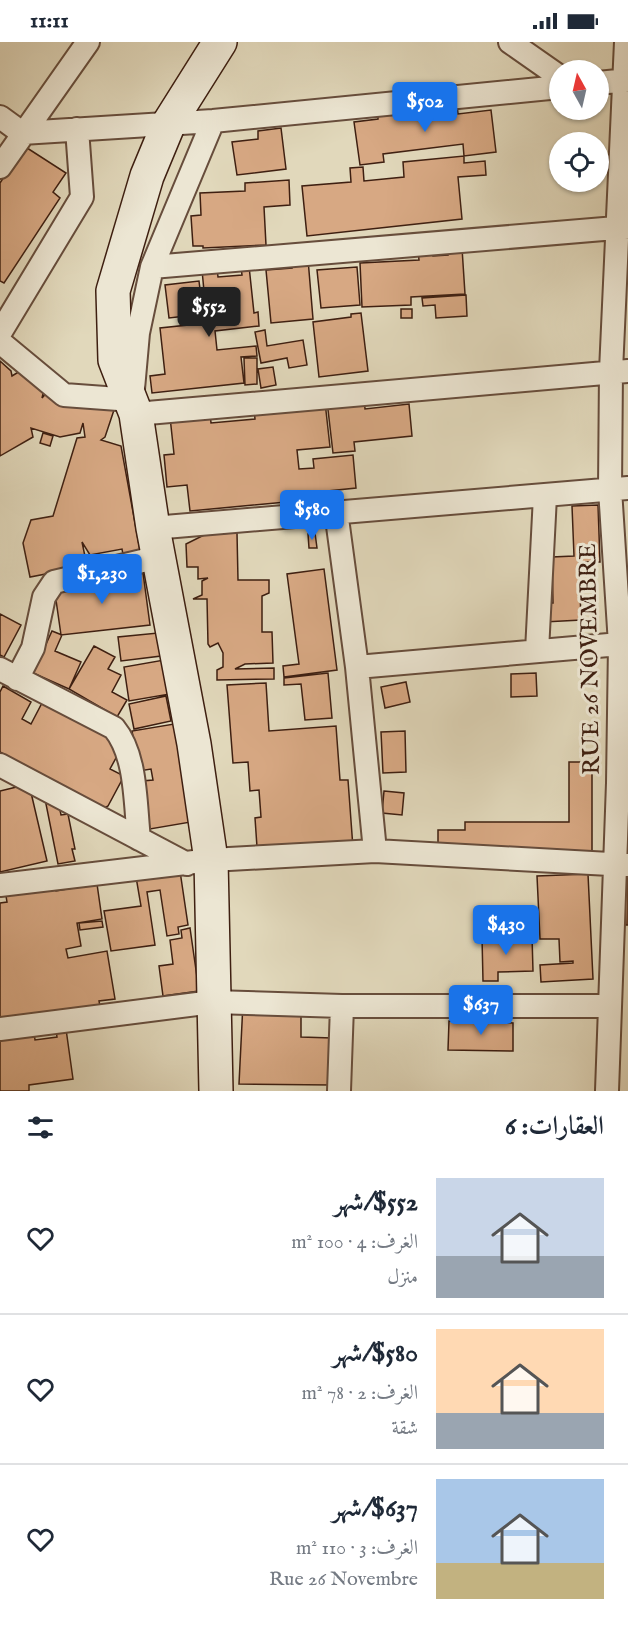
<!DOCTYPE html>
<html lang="ar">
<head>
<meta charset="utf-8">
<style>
	body { margin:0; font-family:"IM FELL English",Amiri,serif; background:#f6f6f7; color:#1f2937; direction:rtl; height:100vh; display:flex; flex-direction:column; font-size:22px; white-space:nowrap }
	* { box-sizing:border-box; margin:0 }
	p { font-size:20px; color:#747a83 }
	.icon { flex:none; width:33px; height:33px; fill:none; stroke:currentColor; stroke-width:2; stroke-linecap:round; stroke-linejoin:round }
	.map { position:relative; height:1049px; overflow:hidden; direction:ltr }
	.panel { display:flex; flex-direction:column; background:#fff; flex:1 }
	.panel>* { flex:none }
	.needle { width:39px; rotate:352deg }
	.controls { position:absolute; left:549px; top:18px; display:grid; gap:12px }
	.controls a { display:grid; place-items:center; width:60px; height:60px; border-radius:50%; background:#fff; box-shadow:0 2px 4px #0004; font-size:30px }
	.price { position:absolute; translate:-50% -51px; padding:0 14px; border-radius:6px; background:#1a73e8; color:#fff; font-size:20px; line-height:39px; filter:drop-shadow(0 2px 3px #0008) }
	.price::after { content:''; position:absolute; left:50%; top:36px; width:18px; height:14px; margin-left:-9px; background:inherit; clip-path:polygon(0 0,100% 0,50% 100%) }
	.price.on { background:#222; color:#fff }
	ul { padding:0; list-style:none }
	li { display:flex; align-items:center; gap:18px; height:150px; padding:0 24px }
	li+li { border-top:2px solid #e0e1e3 }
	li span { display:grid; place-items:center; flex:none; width:168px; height:120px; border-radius:0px; color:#555 }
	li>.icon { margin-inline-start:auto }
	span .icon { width:72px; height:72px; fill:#fffc; stroke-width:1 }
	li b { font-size:26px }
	h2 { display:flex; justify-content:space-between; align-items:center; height:72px; padding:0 24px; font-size:26px }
	.status { display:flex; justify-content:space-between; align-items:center; height:42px; padding:0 30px; background:#fff; direction:ltr }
	.status svg { height:16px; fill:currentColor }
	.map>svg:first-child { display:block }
	.building { fill:#d7a883; stroke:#3e1f11; stroke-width:1.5 }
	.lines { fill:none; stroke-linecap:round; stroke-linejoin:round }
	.street-casing { stroke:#674d3c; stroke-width:26 }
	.secondary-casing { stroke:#3e1f11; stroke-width:36 }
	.street { stroke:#ece6d3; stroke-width:22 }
	.secondary { stroke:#ece6d3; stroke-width:33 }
	.labels { text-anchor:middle; stroke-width:6; stroke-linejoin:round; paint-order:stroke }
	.street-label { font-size:24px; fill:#3e1f11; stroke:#ece6d3 }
</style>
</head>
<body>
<div class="status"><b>11:11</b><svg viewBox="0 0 49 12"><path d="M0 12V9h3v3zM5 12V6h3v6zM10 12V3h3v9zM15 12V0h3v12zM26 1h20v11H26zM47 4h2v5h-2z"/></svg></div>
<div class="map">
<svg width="628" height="1049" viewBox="0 0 628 1049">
	<rect width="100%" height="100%" fill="#e1d8bb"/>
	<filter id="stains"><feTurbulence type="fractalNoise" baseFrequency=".00333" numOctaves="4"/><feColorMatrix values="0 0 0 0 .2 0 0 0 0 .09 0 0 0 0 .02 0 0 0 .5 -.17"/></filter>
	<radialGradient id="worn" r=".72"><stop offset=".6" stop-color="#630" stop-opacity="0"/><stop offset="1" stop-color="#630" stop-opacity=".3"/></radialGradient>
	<!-- building -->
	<path class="building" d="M457 63 458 72 491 68 496 110 464 114 463 102 383 112 384 120 360 123 354 80 378 77V74Z
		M281 86 286 127 237 133 232 100 258 97V89Z
		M24 104 66 131 53 150 60 156 4 241 0 239V141Z
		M464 114V121L485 119 486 133 458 135 462 177 307 194 302 144 351 140 350 126 363 125 364 139 404 135 403 120Z
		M289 138 290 163 264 165 266 203 203 206V204H193L191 174 201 173 200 151 245 149V141Z
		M462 206 465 252 411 255V263L362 265 360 221 419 218 418 209 433 208V214L448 213 447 207Z
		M308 217 313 277 271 281 266 228 292 226 291 218Z
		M249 224 254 271 258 270 259 284 215 289 217 308 256 304 257 314 241 315 244 341 152 351 150 334 165 332 160 286 207 281 202 228 217 226 218 235 242 233 241 225Z
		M357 225 360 263 321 266 317 228Z
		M199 239 203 272 169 276 165 243Z
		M466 253 467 274 436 276 435 263 423 264 422 256Z
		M401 267H412V276H401Z
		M361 271 368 329 319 335 313 280 351 275V272Z
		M265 288 267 304 303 298 307 323 289 326 287 316 261 321 255 290Z
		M244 316H257V342L245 343Z
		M0 319 11 329 12 334 25 326 45 344 42 356 51 346 115 365 105 395 101 398 121 404 143 525 126 528 122 507 90 513 82 500 87 524 30 535 23 501 31 478 53 474 77 396 85 395 83 381 80 391 60 395 31 386 33 395 0 414Z
		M273 325 276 343 261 346 258 327Z
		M364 355 365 367 409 362 412 394 354 400 355 409 333 411 327 359Z
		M325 360 330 405 297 408 299 427 314 426 313 417 353 413 356 446 328 449 329 456 190 469 187 443 167 445 164 413 174 412 170 375 210 371 211 381 255 377 254 367Z
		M43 391 53 394 50 404 40 401Z
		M598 463 600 520H579L581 578 544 580 543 561H553L552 515 574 514 572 464Z
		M237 491 238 538H269V551L262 554V590H272L273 621 245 622 235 627 274 626V637L217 638V628L223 625V611L218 601 210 605 208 602 207 557H193L202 553V539L208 536 198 537V525H187L186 502 206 492Z
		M315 491 317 506H309L308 492Z
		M324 527 337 628 284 635 283 624 299 622 287 532Z
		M143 531 150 583 61 593 54 544Z
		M0 572 21 583 4 615 0 613Z
		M52 589 62 593 55 609 81 620 69 647 33 631Z
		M158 591 161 614 121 619 118 595Z
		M94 604 115 615 108 627 121 633 112 650 127 658 117 675 69 647Z
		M164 618 170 652 129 659 124 625Z
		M328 631 332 676 305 678 301 642 284 643V636Z
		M536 631 537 654 511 655V632Z
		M406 640 410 660 385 666 381 645Z
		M266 641 269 689 336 684 340 738H348L353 806 257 805 255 776 261 775 259 748 250 749 248 720 233 721 227 643Z
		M3 644 31 660 22 677 31 682 42 661 123 703 110 727 124 734 108 764 103 767 0 710V650Z
		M166 654 171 679 134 687 129 662Z
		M174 682 191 780 150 787 142 739 153 738 151 727 139 729 132 689Z
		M405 689 406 730 383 731 381 690Z
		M569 720H592V811L438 812V788H465V780H569Z
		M29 742 47 819 0 830V749Z
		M384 749 404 751 402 773 382 771Z
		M57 754 61 773 68 772 75 807H72L75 819 58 822 45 757Z
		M624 823H628V883H626Z
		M180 829 188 883 178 885 179 892 167 894 160 848 147 850 155 903 111 909 104 869 141 864 136 835Z
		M588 832 593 937 541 940 540 923 573 921V919L560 920 559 897H540L537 834Z
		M97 842 102 877 77 881 81 904 66 907 68 916 107 909 115 957 99 959 100 964 0 979V861L7 860 6 854 33 850 55 843 56 849Z
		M102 879 103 885 80 888 79 881Z
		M190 886 199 949 163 954 159 924 173 922 170 898 182 896 181 888Z
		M532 894 533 929 498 930V939H483L482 895Z
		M243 961 301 974V995L332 996V1043L239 1042Z
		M449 979 513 981V1009L448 1008Z
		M66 987 73 1037 29 1043V1049H0V995L34 990 35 998 57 995 56 988Z"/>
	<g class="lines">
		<!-- street casing -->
		<g class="street-casing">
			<path id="street" d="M510 0 560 35
				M598 41 628 38
				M0 75 22 91 213 79 560 45
				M0 125 88 0
				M152 225 628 185
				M0 291 82 155 77 87
				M0 300 64 353 132 358 138 291 152 225 213 79
				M136 372 628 329
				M336 469 357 625 375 809
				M153 486 628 446
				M537 609 545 454
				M357 625 620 602
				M0 627 114 686C137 714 135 762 139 797
				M17 637 33 606 44 555 54 540 159 515
				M0 723 187 822
				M0 843 211 818 375 809 628 823
				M0 987 213 960 342 964H610
				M339 1049 342 964
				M607 1049 618 741 620 602 610 447 611 329 626 0"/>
		</g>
		<!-- secondary casing -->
		<g class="secondary-casing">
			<path id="secondary" d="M216 1049 211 818 194 702 153 486 136 372 115 318 113 249 147 134 169 81 220 0"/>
		</g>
		<!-- street -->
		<use href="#street" class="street"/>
		<!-- secondary -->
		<use href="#secondary" class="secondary"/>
	</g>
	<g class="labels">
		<!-- street labels -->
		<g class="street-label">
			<text transform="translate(589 617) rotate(-91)" y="8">RUE 26 NOVEMBRE</text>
		</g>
	</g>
	<rect width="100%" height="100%" filter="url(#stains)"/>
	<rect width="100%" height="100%" fill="url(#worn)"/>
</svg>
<div class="controls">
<a><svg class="needle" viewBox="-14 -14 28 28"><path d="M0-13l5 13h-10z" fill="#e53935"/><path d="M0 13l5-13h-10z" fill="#747a83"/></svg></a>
<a><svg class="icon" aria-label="locate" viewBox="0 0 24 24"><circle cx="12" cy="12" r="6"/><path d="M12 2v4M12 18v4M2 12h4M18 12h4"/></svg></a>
</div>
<b class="price" style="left:425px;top:91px">$502</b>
<b class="price on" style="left:209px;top:296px">$552</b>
<b class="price" style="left:312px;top:499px">$580</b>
<b class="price" style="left:102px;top:563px">$1,230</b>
<b class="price" style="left:506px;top:914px">$430</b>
<b class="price" style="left:481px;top:994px">$637</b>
</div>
<section class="panel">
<h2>العقارات: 6<svg class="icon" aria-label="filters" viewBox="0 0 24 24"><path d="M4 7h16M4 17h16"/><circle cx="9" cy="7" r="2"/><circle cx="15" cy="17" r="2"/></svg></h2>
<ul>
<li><span style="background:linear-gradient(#c9d6e8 65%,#9aa5b1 0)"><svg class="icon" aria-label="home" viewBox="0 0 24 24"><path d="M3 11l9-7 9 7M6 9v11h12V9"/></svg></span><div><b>$552/شهر</b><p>الغرف: 4 · 100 m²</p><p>منزل</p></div><svg class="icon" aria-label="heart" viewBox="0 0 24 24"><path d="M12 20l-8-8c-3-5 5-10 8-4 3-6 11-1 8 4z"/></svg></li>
<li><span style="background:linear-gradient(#ffd9b3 70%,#9aa5b1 0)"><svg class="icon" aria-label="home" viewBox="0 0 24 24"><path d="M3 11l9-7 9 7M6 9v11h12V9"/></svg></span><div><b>$580/شهر</b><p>الغرف: 2 · 78 m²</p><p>شقة</p></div><svg class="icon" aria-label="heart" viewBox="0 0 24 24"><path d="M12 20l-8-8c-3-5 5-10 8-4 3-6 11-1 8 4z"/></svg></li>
<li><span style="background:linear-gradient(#a9c7e8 70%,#c2b280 0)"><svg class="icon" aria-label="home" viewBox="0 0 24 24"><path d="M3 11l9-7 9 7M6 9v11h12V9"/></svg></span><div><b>$637/شهر</b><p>الغرف: 3 · 110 m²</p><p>Rue 26 Novembre</p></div><svg class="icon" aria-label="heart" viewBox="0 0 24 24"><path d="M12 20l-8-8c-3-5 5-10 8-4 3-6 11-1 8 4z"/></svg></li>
</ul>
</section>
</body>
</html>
